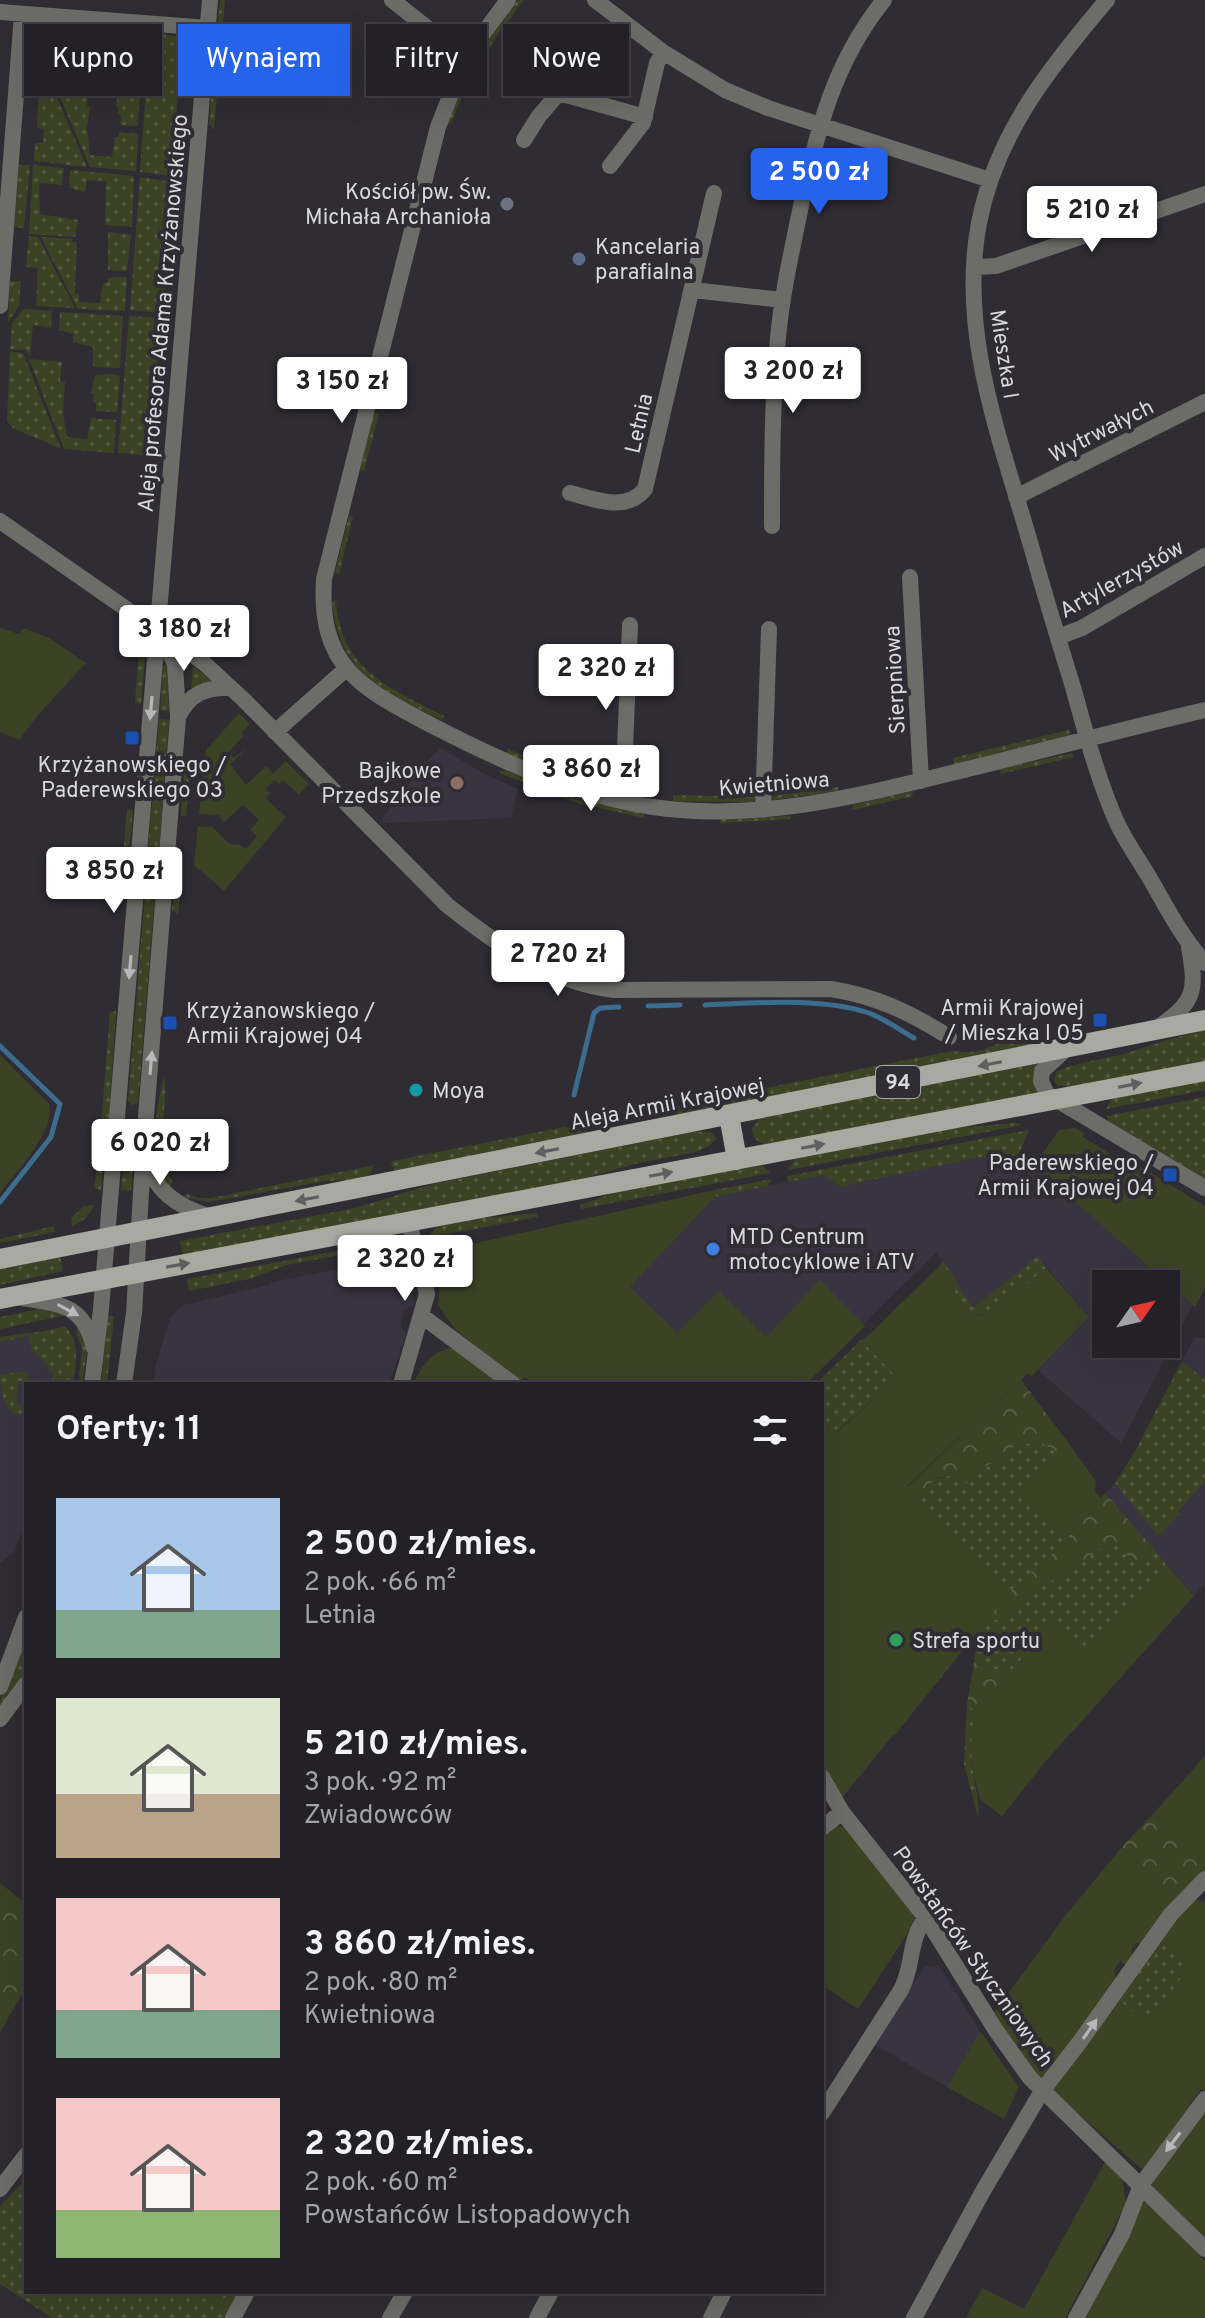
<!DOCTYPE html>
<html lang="pl">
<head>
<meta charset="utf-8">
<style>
	body { margin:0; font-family:Overpass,sans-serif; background:#2f2e33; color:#f1f3f6; height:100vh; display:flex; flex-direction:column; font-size:30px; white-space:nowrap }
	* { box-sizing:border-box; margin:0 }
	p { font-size:26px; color:#a3a3a7 }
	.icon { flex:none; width:44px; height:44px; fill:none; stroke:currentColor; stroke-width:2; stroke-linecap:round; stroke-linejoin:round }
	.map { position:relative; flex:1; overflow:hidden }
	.side { position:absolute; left:24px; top:1382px; width:800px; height:912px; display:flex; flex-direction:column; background:#232127; border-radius:0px; box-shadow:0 8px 32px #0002,0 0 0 2px #403e44 }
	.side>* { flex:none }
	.guide { position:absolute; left:24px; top:24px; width:800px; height:72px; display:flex; gap:16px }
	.needle { width:52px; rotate:56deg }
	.buttons { position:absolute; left:1092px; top:1270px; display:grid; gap:16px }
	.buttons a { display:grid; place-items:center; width:88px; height:88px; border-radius:0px; background:#232127; box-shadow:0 8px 32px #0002,0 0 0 2px #403e44; font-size:40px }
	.price { position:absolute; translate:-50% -68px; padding:0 18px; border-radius:8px; background:#fff; color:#222; font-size:26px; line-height:52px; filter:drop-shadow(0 2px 4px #0008) }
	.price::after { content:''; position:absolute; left:50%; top:48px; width:24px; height:18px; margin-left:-12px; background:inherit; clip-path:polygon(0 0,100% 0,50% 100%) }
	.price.active { background:#2563eb; color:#fff }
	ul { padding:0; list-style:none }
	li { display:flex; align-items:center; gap:24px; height:200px; padding:0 32px }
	li span { display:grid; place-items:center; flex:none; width:224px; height:160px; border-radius:0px; color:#555 }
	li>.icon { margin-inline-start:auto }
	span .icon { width:96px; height:96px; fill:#fffc; stroke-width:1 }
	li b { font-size:34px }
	h2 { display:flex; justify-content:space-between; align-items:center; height:96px; padding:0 32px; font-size:34px }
	.tag { padding:0 28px; border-radius:0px; background:#232127; box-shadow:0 8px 32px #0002,0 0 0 2px #403e44; font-size:28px; line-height:72px }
	.tag.active { background:#2563eb; color:#fff }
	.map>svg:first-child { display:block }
	.built { fill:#383442; fill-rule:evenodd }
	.grass { fill:url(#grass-dots) }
	.forest { fill:url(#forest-crowns) }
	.garden { fill:#3c4325 }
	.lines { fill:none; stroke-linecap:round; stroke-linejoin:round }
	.stream { stroke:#3b6d8e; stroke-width:5 }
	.minor { stroke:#6c6c68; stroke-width:16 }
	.major { stroke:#a8aaa1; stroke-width:20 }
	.oneway { fill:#b8b7b9 }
	.oneway2 { fill:#5f5e60 }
	.worship-dot { fill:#6b7280; stroke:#2f2c34; stroke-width:3 }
	.service-dot { fill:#5c6f8a; stroke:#2f2c34; stroke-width:3 }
	.transit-dot { fill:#1a4fb4; stroke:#2f2c34; stroke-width:3 }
	.education-dot { fill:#8d6e63; stroke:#2f2c34; stroke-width:3 }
	.culture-dot { fill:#0f9aa8; stroke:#2f2c34; stroke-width:3 }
	.shop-dot { fill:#3f7fe0; stroke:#2f2c34; stroke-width:3 }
	.leisure-dot { fill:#2e9e5b; stroke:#2f2c34; stroke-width:3 }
	.labels { text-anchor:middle; stroke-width:8; stroke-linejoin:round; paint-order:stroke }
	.shield { fill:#2f2c34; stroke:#a5a4aa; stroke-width:2 }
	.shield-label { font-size:20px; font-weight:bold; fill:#d8d7dc }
	.poi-label { font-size:22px; fill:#d8d7dc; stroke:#2f2c34; text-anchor:start }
	.street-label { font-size:22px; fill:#d8d7dc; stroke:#2f2c34 }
</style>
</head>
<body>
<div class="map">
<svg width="1205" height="2318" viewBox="0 0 1205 2318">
	<defs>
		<pattern id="grass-dots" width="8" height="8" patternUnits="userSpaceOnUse" patternTransform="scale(2)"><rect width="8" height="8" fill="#3c4325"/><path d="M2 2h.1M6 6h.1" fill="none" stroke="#575d44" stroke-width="1.8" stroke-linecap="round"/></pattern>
		<pattern id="forest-crowns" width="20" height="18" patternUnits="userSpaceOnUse" patternTransform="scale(2)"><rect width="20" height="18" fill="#3c4325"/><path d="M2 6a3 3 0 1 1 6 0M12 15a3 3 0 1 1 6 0" fill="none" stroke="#575d44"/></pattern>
	</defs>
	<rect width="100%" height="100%" fill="#2f2c34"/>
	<!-- built -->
	<path class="built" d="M440 748 485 774 518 789 511 818 384 823 381 820 425 763Z
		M998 1154 1025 1178 1034 1166 1193 1305 1121 1443 1038 1370 1089 1317 1038 1257 973 1308 937 1252 863 1324 766 1337 719 1291 677 1334 629 1287 716 1196 823 1175 851 1184ZM1106 1284H1166V1344H1106Z
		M403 1257 414 1293 413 1305 405 1309 400 1326 406 1333 389 1384H153L156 1364 171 1316 184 1305 269 1285 271 1282Z
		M29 1336 32 1352 44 1351 61 1384H26V1519L15 1551 0 1563V1342Z
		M1195 1337 1205 1338V1380L1182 1361Z
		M1205 1481V1584L1194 1596 1105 1493 1115 1483 1159 1535Z
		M938 1965 980 2031 947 2087 872 2043 925 1967Z"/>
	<!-- grass -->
	<path class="grass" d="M220 0H225L220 61 214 57Z
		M518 0H524L498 34 470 79 450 125 447 122C466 70 485 44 518 0Z
		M34 25 39 26 35 80 24 79 29 30Z
		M44 25 75 27 73 40 51 38 50 45H42Z
		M84 28 143 32 142 81 116 80 117 38 98 35 96 47 82 44Z
		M150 33 183 37 171 176 140 172Z
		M41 67 51 69 55 90 40 89Z
		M213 67 219 70 214 130 209 124Z
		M54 71 94 73 89 77 86 94 58 90Z
		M119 87 140 90 138 126 120 125 121 115 118 114V107L116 106Z
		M39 91 55 93 87 167 34 161 35 143H43L44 129 37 128Z
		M58 93 88 98 87 106 90 107 87 128 90 155 112 157 115 137H119V132L138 134 136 171 90 167Z
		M19 165H30L24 228 14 227Z
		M33 165 64 168 62 185 39 183 40 214 78 220 75 237 29 234Z
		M70 170 134 176 132 227 105 225 106 181 87 180 85 192 69 188Z
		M140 177 173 182 162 313 130 310Z
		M108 232 131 235 127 271 108 270Z
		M29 236 38 237 75 308 36 306 38 268 26 267Z
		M41 237 72 239V242H77L75 293 79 294V302L100 303 103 283H108V278L127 277 125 311 78 309Z
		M10 281H21L19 306 8 322Z
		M24 309 52 311 51 330 49 327 33 325 30 356 25 350 10 349 12 323Z
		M60 312 123 316 120 368 93 367V347L73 342V334L59 330Z
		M129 316 162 318 151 456 118 453Z
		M10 352 23 353 61 449 13 428 7 421Z
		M29 359 62 362 60 381 65 382 63 414 67 437 87 439 91 418 116 420 114 453 64 449Z
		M112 374 120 376 117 412 96 411V402H93L94 394 91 393 95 375Z
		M374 413 379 414 364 471 360 470Z
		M349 516 353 517 339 574 335 572Z
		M336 600C340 670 390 688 444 716L442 720C382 691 340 675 332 602Z
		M140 634 145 656 141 704 135 703Z
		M167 664 169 711 160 710 163 667Z
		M193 666 213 682 191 689Z
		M159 719 169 720 159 851 148 850Z
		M1068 730 1071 732 1068 735 954 765 953 758Z
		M508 749 555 768 617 786 615 791 552 772 506 753Z
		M1072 753 1074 757 1001 774 1000 769Z
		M185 758 191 759 186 816H181Z
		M504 770 576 798 644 813V818L574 802 500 773Z
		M838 787V791L773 800 771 796Z
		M912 791 913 796 852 810 853 805Z
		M673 795 758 797 754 802 673 801Z
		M127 809 133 811 128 859 123 858Z
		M791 816V819L720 823V819Z
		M148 856 158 857 138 1103 132 1105 128 1101Z
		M177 858 183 859 178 915 172 909Z
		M116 1011 108 1133 100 1139 110 1012Z
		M1205 1030V1063L1076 1086H1058L1054 1081 1056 1072C1079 1061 1101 1060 1127 1053 1153 1045 1178 1036 1205 1030Z
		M1038 1034 1033 1045 691 1114H651L589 1123 952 1051C981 1054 979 1051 1004 1041 1015 1037 1027 1037 1038 1034Z
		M1036 1064 1033 1080 1037 1093 767 1145C758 1142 753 1140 752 1129L760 1118Z
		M164 1076C170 1110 151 1148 172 1181L170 1188C146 1155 156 1113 164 1076Z
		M1205 1080V1090L1106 1109 1112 1098Z
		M1205 1097V1181L1109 1123 1106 1116Z
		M127 1118 131 1121 136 1119 131 1191 121 1190Z
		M1017 1123 1023 1125 788 1170 795 1158 953 1128Z
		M564 1127 588 1132 396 1171 391 1165 392 1161Z
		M1029 1130 1013 1168 997 1154 851 1184 843 1188 823 1175 788 1182 787 1176Z
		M692 1132H711L716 1139 709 1146 696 1152 634 1164 563 1185 183 1256 180 1241 356 1208 433 1184Z
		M107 1141 101 1190 94 1188 100 1148Z
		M761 1164 770 1173 581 1209 580 1205 619 1191Z
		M375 1165 368 1175 360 1179 325 1181 209 1202 182 1197 188 1194 197 1198H211Z
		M772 1179 768 1186 716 1197 714 1190Z
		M95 1205 86 1218 72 1227 71 1218 84 1206Z
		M537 1213 538 1217 427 1238 438 1225 470 1219Z
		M54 1226 55 1232 0 1243V1239Z
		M385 1242 397 1244 287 1265 249 1279 189 1291 187 1279Z
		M60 1256 63 1271 0 1285V1267Z
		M1038 1256 1046 1268 992 1313 976 1315 970 1319 940 1266 943 1260 973 1308Z
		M44 1308 66 1313 63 1316 0 1329V1317Z
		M108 1316H114L107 1384H101Z
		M79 1323 88 1346 82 1384H78L82 1349 76 1332Z
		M65 1326C81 1344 76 1363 73 1384H52L53 1374 37 1353 32 1352 29 1336 0 1342V1337C22 1333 45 1333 65 1326Z
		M861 1340 898 1378 836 1432 822 1420V1384H816Z
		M1182 1361 1205 1380V1481L1178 1512 1180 1514 1158 1536 1115 1483 1134 1453Z
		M24 1371 30 1376 27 1381H19L16 1402 26 1406 20 1415C4 1413 0 1389 0 1375Z
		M1039 1441 1057 1452 1016 1494 1065 1541 1013 1617 1039 1589 1114 1540 1137 1566 1153 1548 1166 1564 1088 1650 1056 1622 1008 1674 974 1662 978 1631 895 1735 822 1596V1573L907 1487 955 1474 965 1483 985 1466 1000 1460 1012 1447Z
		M26 1634V1674L0 1712V1701Z
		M967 1704 974 1710C973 1731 971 1750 973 1771 975 1788 980 1800 978 1817L964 1764Z
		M1160 1938 1194 1962 1148 2024 1117 1999Z
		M26 2179V2292H195L229 2309 224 2318H52L0 2284V2206Z"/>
	<!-- forest -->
	<path class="forest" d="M1021 1380 1067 1441 1057 1452 1039 1441 1012 1447 1000 1460 985 1466 965 1484 955 1474 937 1478 917 1497 907 1487Z
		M1105 1493 1153 1548 1137 1566 1114 1540 1039 1589 1013 1617 985 1622 1011 1590 1059 1548Z
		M974 1662 1008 1674 974 1710 967 1704Z
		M1153 1814 1205 1863V1873L1177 1900 1122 1847Z
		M0 1883 26 1904V1987L0 2032Z
		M195 2292H239L229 2309Z"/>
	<!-- garden -->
	<path class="garden" d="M0 628 19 634 24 628 49 638 86 663 37 716 19 740 0 732Z
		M239 713 250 724 242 732 243 737 228 753 234 758 250 745 230 764 246 785 266 766 273 774 286 761 309 784 299 795 283 780 279 784 274 780 266 789 270 793 266 798 286 817 224 891 194 865 198 826 212 827 230 844 240 845 244 848H247L257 836 250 830 259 820 243 805 224 822 218 815 199 814 206 750Z
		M0 1055 49 1104C56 1131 17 1171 0 1193Z
		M1075 1128 1084 1133 1083 1137 1129 1166 1135 1163 1205 1206V1287L1195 1307 1034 1166 1059 1130Z
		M714 1190 716 1196 630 1287 677 1333 719 1291 766 1337 820 1280 865 1326 806 1384H533L525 1377 520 1382 455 1329 438 1305 442 1265 450 1249Z
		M940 1266 970 1319 976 1315 978 1316 993 1312 1046 1268 1089 1317 1032 1376 1028 1374 1021 1380 907 1486 1011 1590 842 1798 822 1767V1420L837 1432 898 1378 862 1341Z
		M450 1348 458 1351 501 1384H413C422 1366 430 1353 450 1348Z
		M1067 1441 1096 1481 1095 1492 1101 1498 1065 1541 1016 1494Z
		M1166 1564 1194 1596 1045 1762 1002 1816 980 1799 974 1775 971 1747 974 1710 1056 1622 1088 1649Z
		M1205 1756V1864L1153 1814Z
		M832 1825 847 1827 916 1914 911 1928 858 2009 822 1985V1835Z
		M1122 1847 1177 1900 1144 1943H1136L1131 1950 1134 1957 1127 1966 1120 1961 1114 1970 1116 1982 1041 2080 993 2014 1065 1916Z
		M1192 1898 1205 1902V2091L1201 2089 1190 2104 1193 2107 1144 2171 1051 2090 1117 1999 1148 2023 1193 1962 1160 1938Z
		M980 2031 1019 2087 1004 2119 947 2087Z
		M1205 2110V2243L1153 2189 1151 2177Z
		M1105 2162 1122 2177 1126 2204 1065 2318H966L982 2288 1024 2309Z
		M1145 2199 1205 2261V2318H1088L1082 2315Z"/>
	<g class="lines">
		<!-- stream -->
		<path class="stream" d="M705 1005C755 1003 821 997 869 1013 885 1019 900 1030 914 1038
			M648 1006 680 1005
			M0 1046 60 1104 51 1137 0 1202
			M574 1095 594 1013 600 1008 619 1007"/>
		<!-- minor -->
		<path class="minor" d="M392 0 465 58
			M508 0 465 58 438 127 324 579C318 668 363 689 433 726 503 762 575 795 653 807 763 823 870 793 976 767 1052 748 1128 728 1205 710
			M595 0 663 52 725 90 768 108 990 180
			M1107 0C1050 67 996 134 979 223 957 338 1005 450 1035 560 1047 602 1060 645 1073 687 1086 734 1098 781 1118 825 1128 845 1141 863 1152 882 1168 910 1183 939 1205 963
			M0 12 208 28
			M524 140 539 116 559 93 645 117
			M610 166 643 123 657 63 663 52
			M974 267 996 266 1205 194
			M693 290 782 300
			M0 306 22 14
			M570 493C595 499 626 513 645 489L714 193
			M1016 497 1205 402
			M0 521 204 663 244 700 447 905C497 945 549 982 614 990L831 989C876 996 911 1013 949 1037
			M772 526C772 463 772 401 778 338 782 293 792 250 801 206 817 130 834 62 884 0
			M910 577 921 781
			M1058 637 1082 628 1205 556
			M178 717C190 693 206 687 231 688
			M275 732 346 669
			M623 800 630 625
			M763 810 769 629
			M1157 1028C1195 1002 1197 992 1189 947
			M1066 1049 1042 1071 1041 1081 1047 1094 1205 1188
			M146 1154C152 1191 178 1207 211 1217
			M23 1298C61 1304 84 1305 94 1348
			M422 1316 513 1384
			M92 1384 101 1309 210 0
			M124 1384 134 1313 144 1141 178 717 175 664 161 635
			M401 1384 427 1294 409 1222
			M0 1687 26 1617
			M0 1719 26 1684
			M822 1777 842 1812 926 1918 995 2029 1030 2078 1205 2249
			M822 1828 842 1812
			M822 2113 901 1990C914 1966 908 1939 926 1918
			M0 2189 26 2155
			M233 2318 247 2292
			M390 2318 405 2292
			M537 2318 551 2292
			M711 2318 724 2292
			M914 2318 983 2191 1042 2091 1079 2043 1171 1914 1205 1879
			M1076 2318 1122 2234 1141 2185 1205 2099"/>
		<!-- major -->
		<path class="major" d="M729 1115 737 1160
			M0 1259 1205 1020
			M0 1299 1205 1071"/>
	</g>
	<!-- one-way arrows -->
	<defs><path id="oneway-solid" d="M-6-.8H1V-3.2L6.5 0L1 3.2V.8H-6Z" transform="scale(2)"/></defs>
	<g class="oneway">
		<use href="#oneway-solid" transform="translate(151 708) rotate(95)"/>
		<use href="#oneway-solid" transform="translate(130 967) rotate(95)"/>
		<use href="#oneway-solid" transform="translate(151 1063) rotate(-85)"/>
		<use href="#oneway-solid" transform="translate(68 1310) rotate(28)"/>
		<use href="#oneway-solid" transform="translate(1090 2029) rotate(-55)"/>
		<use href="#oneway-solid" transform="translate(1173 2142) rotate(127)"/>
	</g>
	<g class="oneway2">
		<use href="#oneway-solid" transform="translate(990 1064) rotate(169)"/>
		<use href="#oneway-solid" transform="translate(1130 1085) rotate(-11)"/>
		<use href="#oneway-solid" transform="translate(813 1146) rotate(-11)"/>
		<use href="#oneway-solid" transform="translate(547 1151) rotate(169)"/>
		<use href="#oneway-solid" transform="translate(661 1174) rotate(-11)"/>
		<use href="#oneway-solid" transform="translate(307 1199) rotate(169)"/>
		<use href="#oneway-solid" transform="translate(178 1265) rotate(-10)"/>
	</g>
	<!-- markers -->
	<circle class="worship-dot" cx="507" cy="204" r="8"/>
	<circle class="service-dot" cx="579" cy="259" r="8"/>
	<g class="transit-dot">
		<rect x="124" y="730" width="16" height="16" rx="4"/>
		<rect x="1092" y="1012" width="16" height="16" rx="4"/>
		<rect x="162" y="1015" width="16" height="16" rx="4"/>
		<rect x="1162" y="1167" width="16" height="16" rx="4"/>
	</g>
	<circle class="education-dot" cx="457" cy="783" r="8"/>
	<circle class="culture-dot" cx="416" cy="1090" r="8"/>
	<circle class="shop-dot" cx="713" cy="1249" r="8"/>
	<circle class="leisure-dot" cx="896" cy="1640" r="8"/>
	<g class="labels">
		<!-- shield labels -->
		<rect class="shield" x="876" y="1066" width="44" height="32" rx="6"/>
		<g class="shield-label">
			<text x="898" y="1089">94</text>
		</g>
		<!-- poi labels -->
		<g class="poi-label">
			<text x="491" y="199" text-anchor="end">Kościół pw. Św.<tspan x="491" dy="25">Michała Archanioła</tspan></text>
			<text x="595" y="254">Kancelaria<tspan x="595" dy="25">parafialna</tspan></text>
			<text x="132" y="772" text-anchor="middle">Krzyżanowskiego /<tspan x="132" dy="25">Paderewskiego 03</tspan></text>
			<text x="441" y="778" text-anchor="end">Bajkowe<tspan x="441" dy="25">Przedszkole</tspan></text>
			<text x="1084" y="1015" text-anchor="end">Armii Krajowej<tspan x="1084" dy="25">/ Mieszka I 05</tspan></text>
			<text x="186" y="1018">Krzyżanowskiego /<tspan x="186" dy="25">Armii Krajowej 04</tspan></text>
			<text x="432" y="1098">Moya</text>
			<text x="1154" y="1170" text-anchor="end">Paderewskiego /<tspan x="1154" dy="25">Armii Krajowej 04</tspan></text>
			<text x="729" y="1244">MTD Centrum<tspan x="729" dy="25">motocyklowe i ATV</tspan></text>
			<text x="912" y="1648">Strefa sportu</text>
		</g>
		<!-- street labels -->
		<g class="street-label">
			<text transform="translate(162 313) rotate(-85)" y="8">Aleja profesora Adama Krzyżanowskiego</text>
			<text transform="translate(1005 354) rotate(81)" y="8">Mieszka I</text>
			<text transform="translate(638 423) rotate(-77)" y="8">Letnia</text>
			<text transform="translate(1101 430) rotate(-27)" y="8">Wytrwałych</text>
			<text transform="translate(1121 578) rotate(-29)" y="8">Artylerzystów</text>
			<text transform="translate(894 680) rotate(-93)" y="8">Sierpniowa</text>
			<text transform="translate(774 783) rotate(-5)" y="8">Kwietniowa</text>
			<text transform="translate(667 1103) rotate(-11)" y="8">Aleja Armii Krajowej</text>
			<text transform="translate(974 1956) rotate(55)" y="8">Powstańców Styczniowych</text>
		</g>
	</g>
</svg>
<div class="buttons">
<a><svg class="needle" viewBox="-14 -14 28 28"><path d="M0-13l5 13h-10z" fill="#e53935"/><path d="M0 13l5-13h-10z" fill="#a3a3a7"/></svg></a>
</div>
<b class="price active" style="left:819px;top:216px">2 500 zł</b>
<b class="price" style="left:1092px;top:254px">5 210 zł</b>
<b class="price" style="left:793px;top:415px">3 200 zł</b>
<b class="price" style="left:342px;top:425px">3 150 zł</b>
<b class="price" style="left:184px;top:673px">3 180 zł</b>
<b class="price" style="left:606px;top:712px">2 320 zł</b>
<b class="price" style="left:591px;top:813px">3 860 zł</b>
<b class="price" style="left:114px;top:915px">3 850 zł</b>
<b class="price" style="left:558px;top:998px">2 720 zł</b>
<b class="price" style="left:160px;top:1187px">6 020 zł</b>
<b class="price" style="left:405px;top:1303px">2 320 zł</b>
<div class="guide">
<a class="tag">Kupno</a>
<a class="tag active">Wynajem</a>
<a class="tag">Filtry</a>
<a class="tag">Nowe</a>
</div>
<section class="side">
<h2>Oferty: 11<svg class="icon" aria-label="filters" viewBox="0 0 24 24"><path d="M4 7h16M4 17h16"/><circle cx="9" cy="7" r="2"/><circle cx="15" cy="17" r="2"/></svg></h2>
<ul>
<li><span style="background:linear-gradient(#a9c7e8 70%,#7fa58c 0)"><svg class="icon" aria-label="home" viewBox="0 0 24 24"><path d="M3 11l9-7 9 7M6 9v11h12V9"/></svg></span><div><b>2 500 zł/mies.</b><p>2 pok. · 66 m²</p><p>Letnia</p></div></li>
<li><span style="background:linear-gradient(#dfe7d0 60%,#b9a48a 0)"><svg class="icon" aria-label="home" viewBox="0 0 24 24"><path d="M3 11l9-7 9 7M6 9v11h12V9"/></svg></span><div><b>5 210 zł/mies.</b><p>3 pok. · 92 m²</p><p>Zwiadowców</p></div></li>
<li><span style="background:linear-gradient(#f6c9c9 70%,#7fa58c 0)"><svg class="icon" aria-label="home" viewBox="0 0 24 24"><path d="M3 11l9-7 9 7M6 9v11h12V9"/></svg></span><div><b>3 860 zł/mies.</b><p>2 pok. · 80 m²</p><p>Kwietniowa</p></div></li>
<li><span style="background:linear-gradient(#f6c9c9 70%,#8fb573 0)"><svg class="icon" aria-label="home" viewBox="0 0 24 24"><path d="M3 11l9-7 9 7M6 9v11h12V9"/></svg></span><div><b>2 320 zł/mies.</b><p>2 pok. · 60 m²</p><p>Powstańców Listopadowych</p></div></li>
</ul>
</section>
</div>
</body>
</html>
